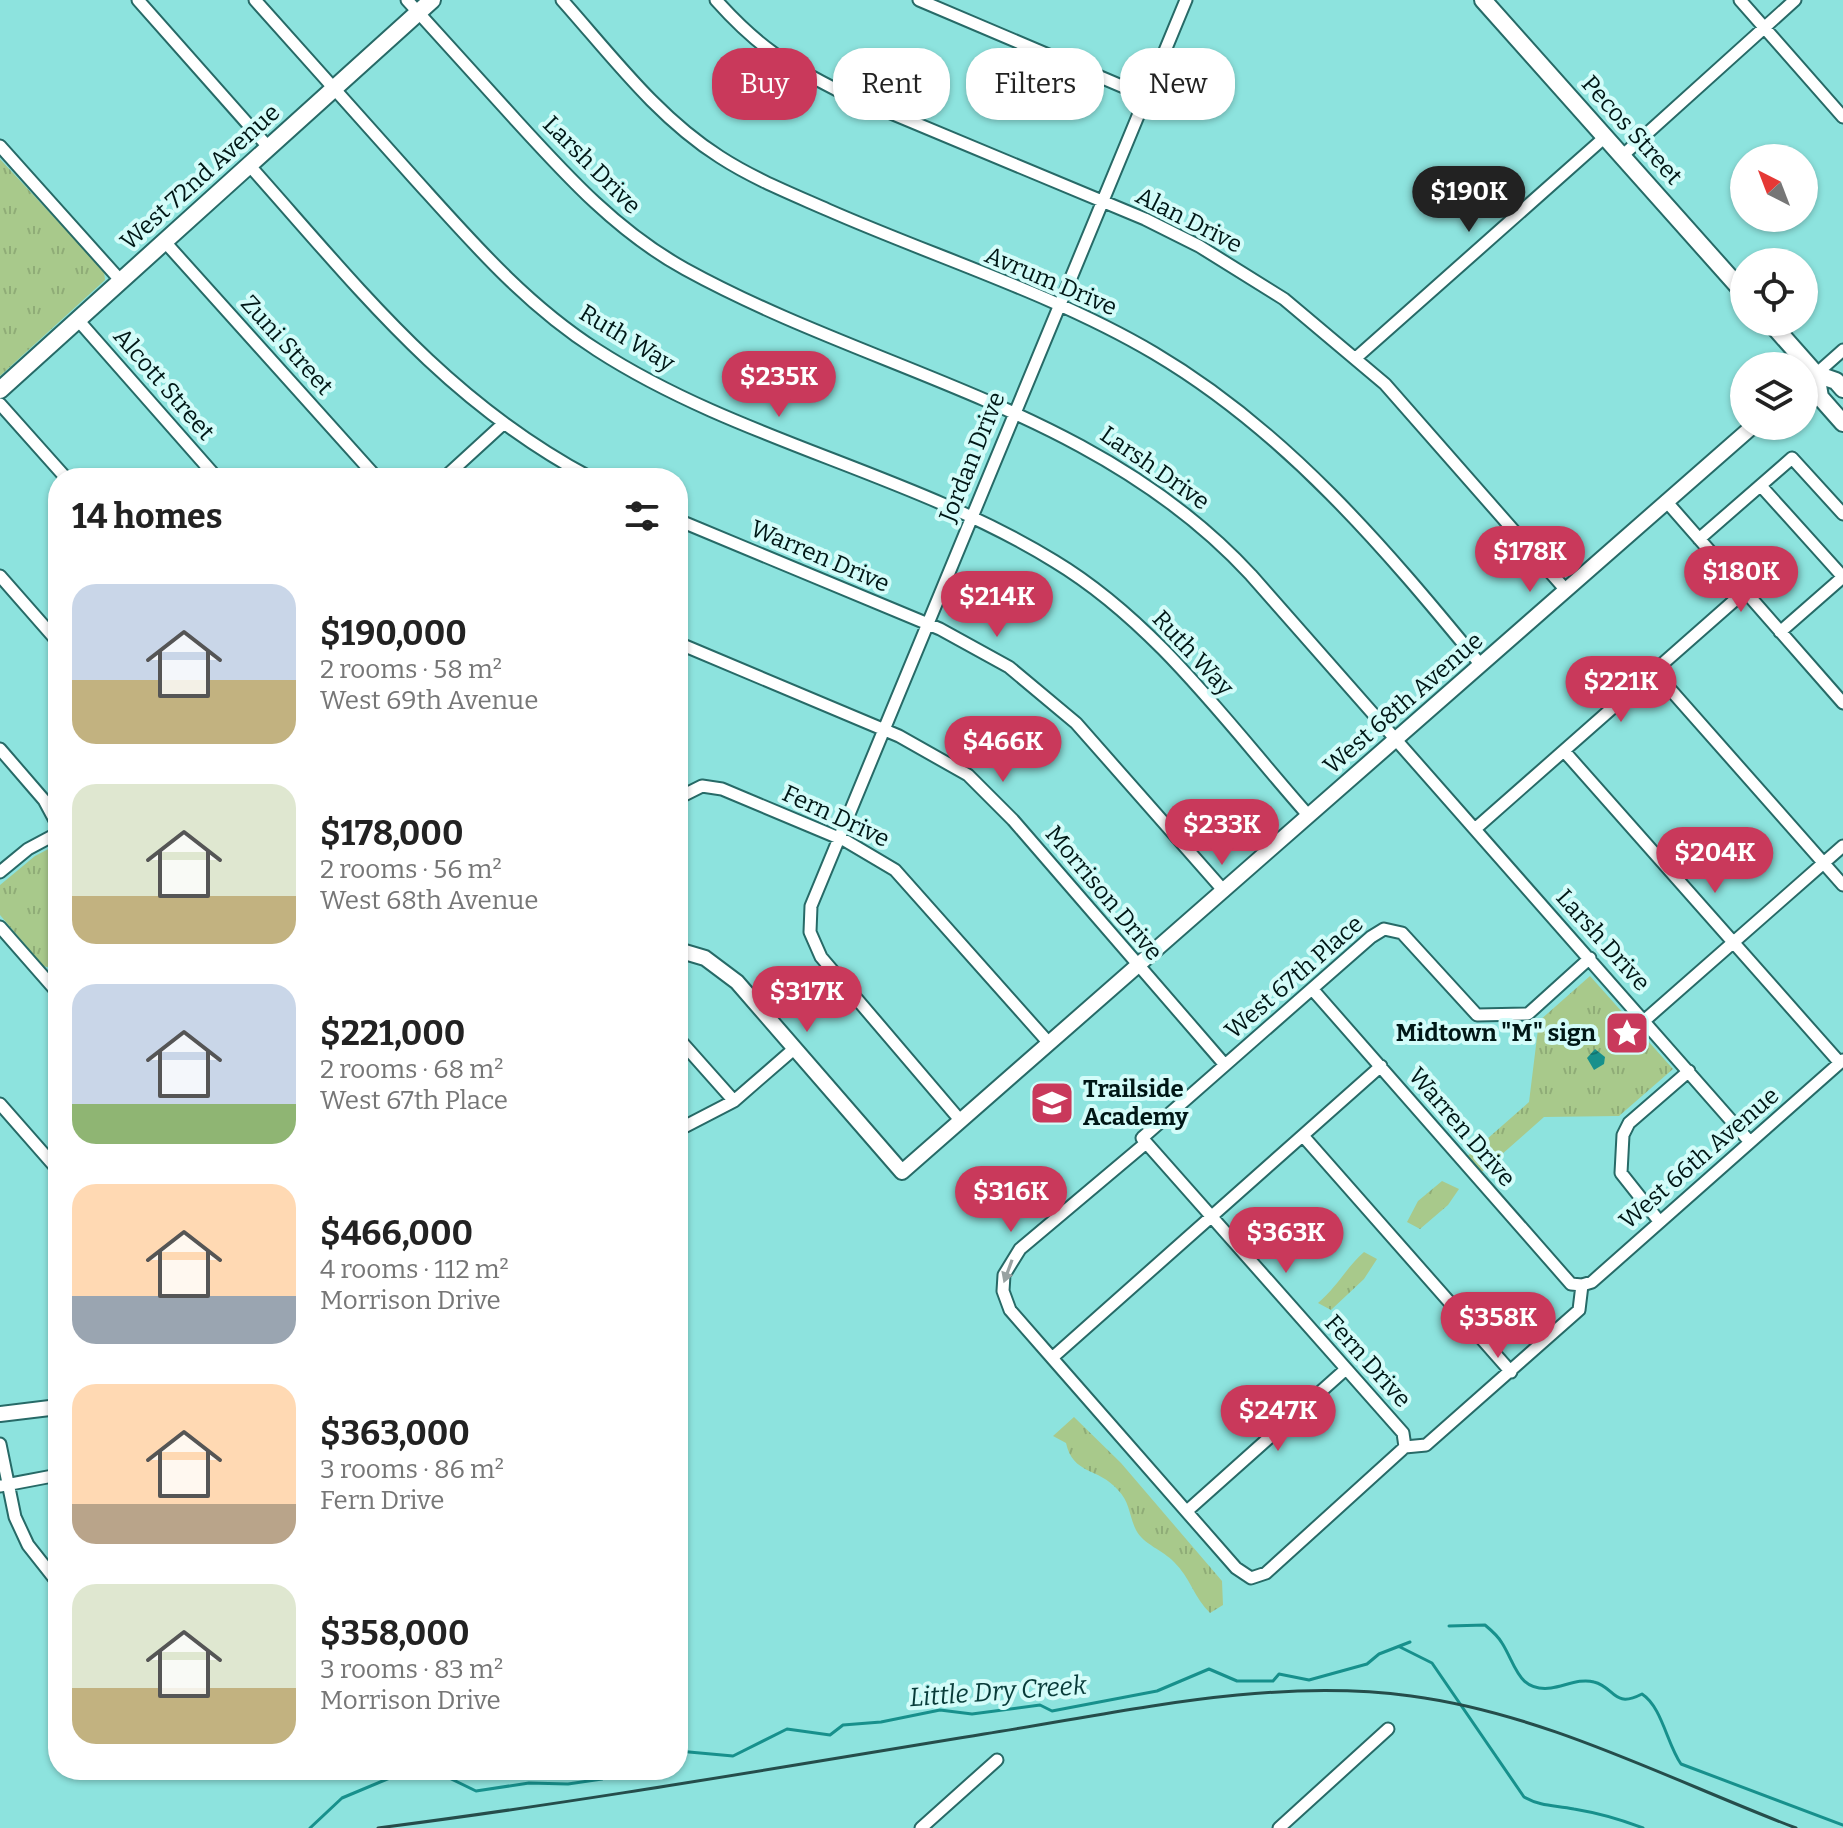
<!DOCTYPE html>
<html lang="en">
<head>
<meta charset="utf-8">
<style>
	body { margin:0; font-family:Bitter,serif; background:#f2f2f2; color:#222; height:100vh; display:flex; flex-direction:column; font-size:30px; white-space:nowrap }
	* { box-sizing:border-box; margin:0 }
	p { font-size:26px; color:#767676 }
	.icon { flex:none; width:44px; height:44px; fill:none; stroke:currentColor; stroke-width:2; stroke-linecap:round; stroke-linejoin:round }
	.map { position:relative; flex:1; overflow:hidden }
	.panel { position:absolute; left:48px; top:468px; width:640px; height:1312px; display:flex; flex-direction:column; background:#fff; border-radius:32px; box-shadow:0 2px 6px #0004 }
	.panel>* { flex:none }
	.guide { position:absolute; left:712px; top:48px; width:760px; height:72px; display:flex; gap:16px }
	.needle { width:52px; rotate:318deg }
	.buttons { position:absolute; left:1730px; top:144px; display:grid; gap:16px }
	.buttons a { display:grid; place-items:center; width:88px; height:88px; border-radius:50%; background:#fff; box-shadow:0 2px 6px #0004; font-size:40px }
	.price { position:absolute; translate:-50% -68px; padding:0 18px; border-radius:28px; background:#c9395b; color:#fff; font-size:26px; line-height:52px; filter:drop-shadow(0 2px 4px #0008) }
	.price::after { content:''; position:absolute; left:50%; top:48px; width:24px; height:18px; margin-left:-12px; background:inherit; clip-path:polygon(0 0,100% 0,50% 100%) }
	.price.current { background:#222; color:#fff }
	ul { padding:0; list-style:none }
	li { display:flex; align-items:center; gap:24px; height:200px; padding:0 24px }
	li span { display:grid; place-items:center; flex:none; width:224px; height:160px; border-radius:24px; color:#555 }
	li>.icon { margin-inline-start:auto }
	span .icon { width:96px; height:96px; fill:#fffc; stroke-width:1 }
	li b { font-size:34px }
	h2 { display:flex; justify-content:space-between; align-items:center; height:96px; padding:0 24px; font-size:34px }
	.chip { padding:0 28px; border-radius:32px; background:#fff; box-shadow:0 2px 6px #0004; font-size:28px; line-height:72px }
	.chip.current { background:#c9395b; color:#fff }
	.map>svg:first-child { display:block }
	.grass { fill:url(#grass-tufts) }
	.water { fill:url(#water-waves) }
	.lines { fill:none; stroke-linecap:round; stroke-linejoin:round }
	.stream { stroke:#17908c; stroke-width:3 }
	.minor-casing { stroke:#276a67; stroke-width:15 }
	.tertiary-casing { stroke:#276a67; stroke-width:18 }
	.secondary-casing { stroke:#276a67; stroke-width:20 }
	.minor { stroke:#fff; stroke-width:11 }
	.tertiary { stroke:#fff; stroke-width:14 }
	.secondary { stroke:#fff; stroke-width:16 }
	.rail { stroke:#254d4b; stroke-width:3 }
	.oneway { fill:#99a2a2 }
	.labels { text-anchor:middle; stroke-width:8; stroke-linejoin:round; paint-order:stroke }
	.street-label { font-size:24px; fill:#001716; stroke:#d3fcf9 }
	.poi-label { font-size:24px; font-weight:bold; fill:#001716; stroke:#d3fcf9; text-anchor:end }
	.water-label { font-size:26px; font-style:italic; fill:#083b39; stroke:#d3fcf9 }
</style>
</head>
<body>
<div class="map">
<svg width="1843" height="1828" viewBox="0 0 1843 1828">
	<defs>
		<pattern id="grass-tufts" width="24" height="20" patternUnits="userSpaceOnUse" patternTransform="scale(2)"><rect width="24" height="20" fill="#a8c98b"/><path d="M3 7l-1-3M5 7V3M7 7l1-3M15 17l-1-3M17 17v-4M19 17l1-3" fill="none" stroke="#8fac77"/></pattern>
		<pattern id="water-waves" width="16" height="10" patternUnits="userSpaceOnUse" patternTransform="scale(2)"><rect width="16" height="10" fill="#17908c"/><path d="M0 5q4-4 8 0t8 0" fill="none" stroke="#127571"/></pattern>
	</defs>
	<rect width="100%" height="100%" fill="#8de3de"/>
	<!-- grass -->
	<path class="grass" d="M0 159 104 271 105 280 0 376Z
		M58 844V961L51 968 43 966 0 915V885L35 856Z
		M1590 976 1673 1069 1619 1116 1544 1117 1476 1177 1462 1161 1529 1102 1539 1021Z
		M1442 1181 1459 1189 1448 1205 1420 1229 1407 1222 1418 1201Z
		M1364 1252 1377 1259 1364 1279 1331 1310 1318 1303C1337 1287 1346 1268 1364 1252Z
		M1074 1417 1121 1463 1222 1581 1223 1605 1210 1613C1194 1598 1190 1577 1174 1562 1163 1550 1144 1545 1136 1530 1129 1516 1130 1502 1118 1490 1098 1467 1073 1475 1066 1443L1053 1436Z"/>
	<!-- water -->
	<path class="water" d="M1595 1049 1605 1057 1604 1064 1594 1070 1587 1058Z"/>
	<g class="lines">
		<!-- stream -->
		<path class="stream" d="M1449 1626 1485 1625C1491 1630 1498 1636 1502 1643 1516 1665 1518 1692 1551 1688 1565 1686 1580 1678 1594 1682 1615 1687 1613 1709 1642 1694 1662 1707 1667 1744 1681 1764L1843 1825
			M1400 1647 1432 1663 1524 1797C1542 1807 1555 1805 1574 1809 1598 1813 1620 1819 1643 1828
			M678 1751 733 1756 787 1729 830 1735 843 1725 881 1722 940 1710 972 1714 1040 1705 1052 1711 1157 1691 1209 1669 1237 1681H1273L1279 1674 1309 1680 1367 1664 1379 1654 1410 1642
			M310 1828 342 1798 392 1777 437 1772 476 1791 529 1783 568 1784 602 1779 613 1770"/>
		<!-- minor casing -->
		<g class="minor-casing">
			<path id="minor" d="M138 0 269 148
				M255 0C308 59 361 119 414 178 471 241 525 304 597 350 738 441 911 473 1054 561 1157 623 1230 727 1308 815
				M407 0C442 39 478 78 513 117 565 174 616 231 685 269 876 374 1097 408 1251 575L1750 1142
				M562 0C611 55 657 117 720 157 754 179 792 194 828 210 935 257 1054 294 1154 353 1286 431 1384 547 1480 664
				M716 0C758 47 787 65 843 93L1145 219 1199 246 1284 299 1385 384 1565 589
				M919 0 1145 96
				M1740 0 1843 117
				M0 146 121 281
				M1622 156 1795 0
				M249 165C357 286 444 400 591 478
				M165 242 377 478
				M78 320 217 478
				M1357 357 1605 137
				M1816 374 1843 350
				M0 404 66 478
				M444 478 503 424
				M1761 486 1843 577
				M1666 501 1843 703
				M678 520 940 629 1009 667 1076 723 1224 891
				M1699 539 1792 458 1843 514
				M0 576 58 642
				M1780 632 1843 577
				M678 643 899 736 968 775 1013 820 1225 1065
				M1654 671 1843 885
				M0 749 44 800 58 826
				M1564 751 1840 1063
				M678 798 702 786 722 789 846 841 895 870 1048 1042
				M1475 829 1744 592
				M0 872 28 849 58 833
				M0 927 58 993
				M1313 990 1571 1284 1582 1285
				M1645 1020 1843 846
				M678 1038 734 1101
				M1381 1066 1052 1358 1236 1568 1251 1578 1266 1573 1405 1447
				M0 1104 58 1170
				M960 1120 821 957 810 932 811 906 1186 0
				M678 1130 734 1101 795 1048
				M1304 1137 1511 1372
				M1659 1221 1621 1173 1623 1135 1629 1123 1689 1071
				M1582 1285 1579 1310 1426 1445 1405 1447 1403 1433 1142 1138 1371 937 1384 929 1402 933 1477 1015 1528 1014 1590 958
				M1582 1285 1592 1282 1843 1060
				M1052 1358 1010 1310 1003 1291 1004 1275 1020 1249 1146 1143
				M0 1444 15 1517 28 1545 58 1583
				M0 1486 58 1475
				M1187 1511 1346 1369
				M199 1770H207
				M921 1828 997 1760
				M1279 1828 1388 1729"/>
		</g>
		<!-- tertiary casing -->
		<g class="tertiary-casing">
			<path id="tertiary" d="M678 950 705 958 737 982 902 1172 1753 426
				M0 1414 58 1407"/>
		</g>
		<!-- secondary casing -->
		<g class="secondary-casing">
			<path id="secondary" d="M1483 0 1744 293
				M1770 322 1816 374 1836 381 1843 389
				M1816 374 1820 397 1843 423
				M0 390 432 0"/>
		</g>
		<!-- minor -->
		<use href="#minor" class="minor"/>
		<!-- tertiary -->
		<use href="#tertiary" class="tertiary"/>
		<!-- secondary -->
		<use href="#secondary" class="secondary"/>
		<!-- rail -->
		<path class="rail" d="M378 1828C581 1802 782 1767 984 1734 1125 1712 1268 1677 1411 1696 1546 1714 1670 1780 1796 1828"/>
	</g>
	<!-- one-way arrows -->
	<defs><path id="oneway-solid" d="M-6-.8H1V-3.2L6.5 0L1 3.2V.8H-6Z" transform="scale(2)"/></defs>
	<use class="oneway" href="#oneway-solid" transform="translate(1008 1271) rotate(110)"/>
	<!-- icons -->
	<defs>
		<g id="sight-square" transform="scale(2.3)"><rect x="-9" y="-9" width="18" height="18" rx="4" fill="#c9395b" stroke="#d3fcf9"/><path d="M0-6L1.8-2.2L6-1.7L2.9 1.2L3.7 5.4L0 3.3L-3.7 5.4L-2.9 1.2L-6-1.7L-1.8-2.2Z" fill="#fff"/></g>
		<g id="school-square" transform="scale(2.3)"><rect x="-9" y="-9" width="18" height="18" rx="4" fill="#c9395b" stroke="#d3fcf9"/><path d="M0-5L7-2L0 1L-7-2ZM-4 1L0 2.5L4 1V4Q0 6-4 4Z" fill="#fff"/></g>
	</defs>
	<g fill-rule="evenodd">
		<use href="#sight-square" x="1627" y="1033"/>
		<use href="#school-square" x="1052" y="1103"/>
	</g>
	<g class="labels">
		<!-- street labels -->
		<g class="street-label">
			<text transform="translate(1632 130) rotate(48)" y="8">Pecos Street</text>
			<text transform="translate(592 165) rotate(45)" y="8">Larsh Drive</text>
			<text transform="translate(200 177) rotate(-42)" y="8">West 72nd Avenue</text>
			<text transform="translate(1189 220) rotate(27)" y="8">Alan Drive</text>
			<text transform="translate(1051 281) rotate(23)" y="8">Avrum Drive</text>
			<text transform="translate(627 338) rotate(31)" y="8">Ruth Way</text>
			<text transform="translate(287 345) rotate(48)" y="8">Zuni Street</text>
			<text transform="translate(164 384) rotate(49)" y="8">Alcott Street</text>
			<text transform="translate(972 457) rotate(-68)" y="8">Jordan Drive</text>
			<text transform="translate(1155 468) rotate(35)" y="8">Larsh Drive</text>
			<text transform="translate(820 556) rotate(23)" y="8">Warren Drive</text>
			<text transform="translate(1193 653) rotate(47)" y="8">Ruth Way</text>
			<text transform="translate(1403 703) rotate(-41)" y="8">West 68th Avenue</text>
			<text transform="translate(836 816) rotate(25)" y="8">Fern Drive</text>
			<text transform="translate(1104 893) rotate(50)" y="8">Morrison Drive</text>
			<text transform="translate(1603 940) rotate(48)" y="8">Larsh Drive</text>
			<text transform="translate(1294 977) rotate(-41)" y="8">West 67th Place</text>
			<text transform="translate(1462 1127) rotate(49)" y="8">Warren Drive</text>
			<text transform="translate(1699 1158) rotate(-41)" y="8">West 66th Avenue</text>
			<text transform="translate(1368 1361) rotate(48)" y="8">Fern Drive</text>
		</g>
		<!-- poi labels -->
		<g class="poi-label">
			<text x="1596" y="1041">Midtown "M" sign</text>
			<text x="1083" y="1097" text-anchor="start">Trailside<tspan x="1083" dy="28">Academy</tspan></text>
		</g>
		<!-- water labels -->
		<g class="water-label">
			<text transform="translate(998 1691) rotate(-4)" y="9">Little Dry Creek</text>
		</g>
	</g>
</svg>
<div class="buttons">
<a><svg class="needle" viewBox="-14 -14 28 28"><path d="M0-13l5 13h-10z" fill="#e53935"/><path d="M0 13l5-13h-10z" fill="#767676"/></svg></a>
<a><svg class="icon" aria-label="locate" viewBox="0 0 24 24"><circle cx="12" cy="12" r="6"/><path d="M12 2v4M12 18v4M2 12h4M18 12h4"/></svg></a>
<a><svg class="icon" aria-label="layers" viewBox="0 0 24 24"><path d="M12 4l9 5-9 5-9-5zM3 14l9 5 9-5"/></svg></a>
</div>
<b class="price current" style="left:1469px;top:234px">$190K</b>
<b class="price" style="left:779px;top:419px">$235K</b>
<b class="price" style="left:1530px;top:594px">$178K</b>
<b class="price" style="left:1741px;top:614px">$180K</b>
<b class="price" style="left:997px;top:639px">$214K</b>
<b class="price" style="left:1621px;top:724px">$221K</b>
<b class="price" style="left:1003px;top:784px">$466K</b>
<b class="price" style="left:1222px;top:867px">$233K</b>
<b class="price" style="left:1715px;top:895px">$204K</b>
<b class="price" style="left:807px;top:1034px">$317K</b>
<b class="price" style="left:1011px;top:1234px">$316K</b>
<b class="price" style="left:1286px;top:1275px">$363K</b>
<b class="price" style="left:1498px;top:1360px">$358K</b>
<b class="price" style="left:1278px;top:1453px">$247K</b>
<div class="guide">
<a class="chip current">Buy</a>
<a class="chip">Rent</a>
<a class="chip">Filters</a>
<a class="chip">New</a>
</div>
<section class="panel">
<h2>14 homes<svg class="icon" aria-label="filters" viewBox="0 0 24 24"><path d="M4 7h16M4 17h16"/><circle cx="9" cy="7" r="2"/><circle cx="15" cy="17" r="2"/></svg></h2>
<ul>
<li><span style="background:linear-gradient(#c9d6e8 60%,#c2b280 0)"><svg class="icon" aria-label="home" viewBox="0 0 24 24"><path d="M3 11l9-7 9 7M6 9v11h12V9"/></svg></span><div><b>$190,000</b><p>2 rooms · 58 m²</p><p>West 69th Avenue</p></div></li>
<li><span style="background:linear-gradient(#dfe7d0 70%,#c2b280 0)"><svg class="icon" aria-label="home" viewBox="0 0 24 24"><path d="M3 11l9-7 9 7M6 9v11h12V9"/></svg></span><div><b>$178,000</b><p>2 rooms · 56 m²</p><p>West 68th Avenue</p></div></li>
<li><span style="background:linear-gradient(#c9d6e8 75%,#8fb573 0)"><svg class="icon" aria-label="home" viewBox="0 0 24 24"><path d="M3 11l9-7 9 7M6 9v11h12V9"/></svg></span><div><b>$221,000</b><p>2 rooms · 68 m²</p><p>West 67th Place</p></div></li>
<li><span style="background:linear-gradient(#ffd9b3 70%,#9aa5b1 0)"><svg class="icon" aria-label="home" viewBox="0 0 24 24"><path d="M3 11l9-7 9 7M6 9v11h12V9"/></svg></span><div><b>$466,000</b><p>4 rooms · 112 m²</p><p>Morrison Drive</p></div></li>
<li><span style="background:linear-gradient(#ffd9b3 75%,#b9a48a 0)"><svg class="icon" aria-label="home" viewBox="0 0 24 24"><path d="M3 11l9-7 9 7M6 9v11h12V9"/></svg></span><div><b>$363,000</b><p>3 rooms · 86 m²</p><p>Fern Drive</p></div></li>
<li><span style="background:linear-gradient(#dfe7d0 65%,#c2b280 0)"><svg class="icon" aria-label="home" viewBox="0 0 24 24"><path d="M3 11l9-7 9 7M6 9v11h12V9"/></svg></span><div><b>$358,000</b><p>3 rooms · 83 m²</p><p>Morrison Drive</p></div></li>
</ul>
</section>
</div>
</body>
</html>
